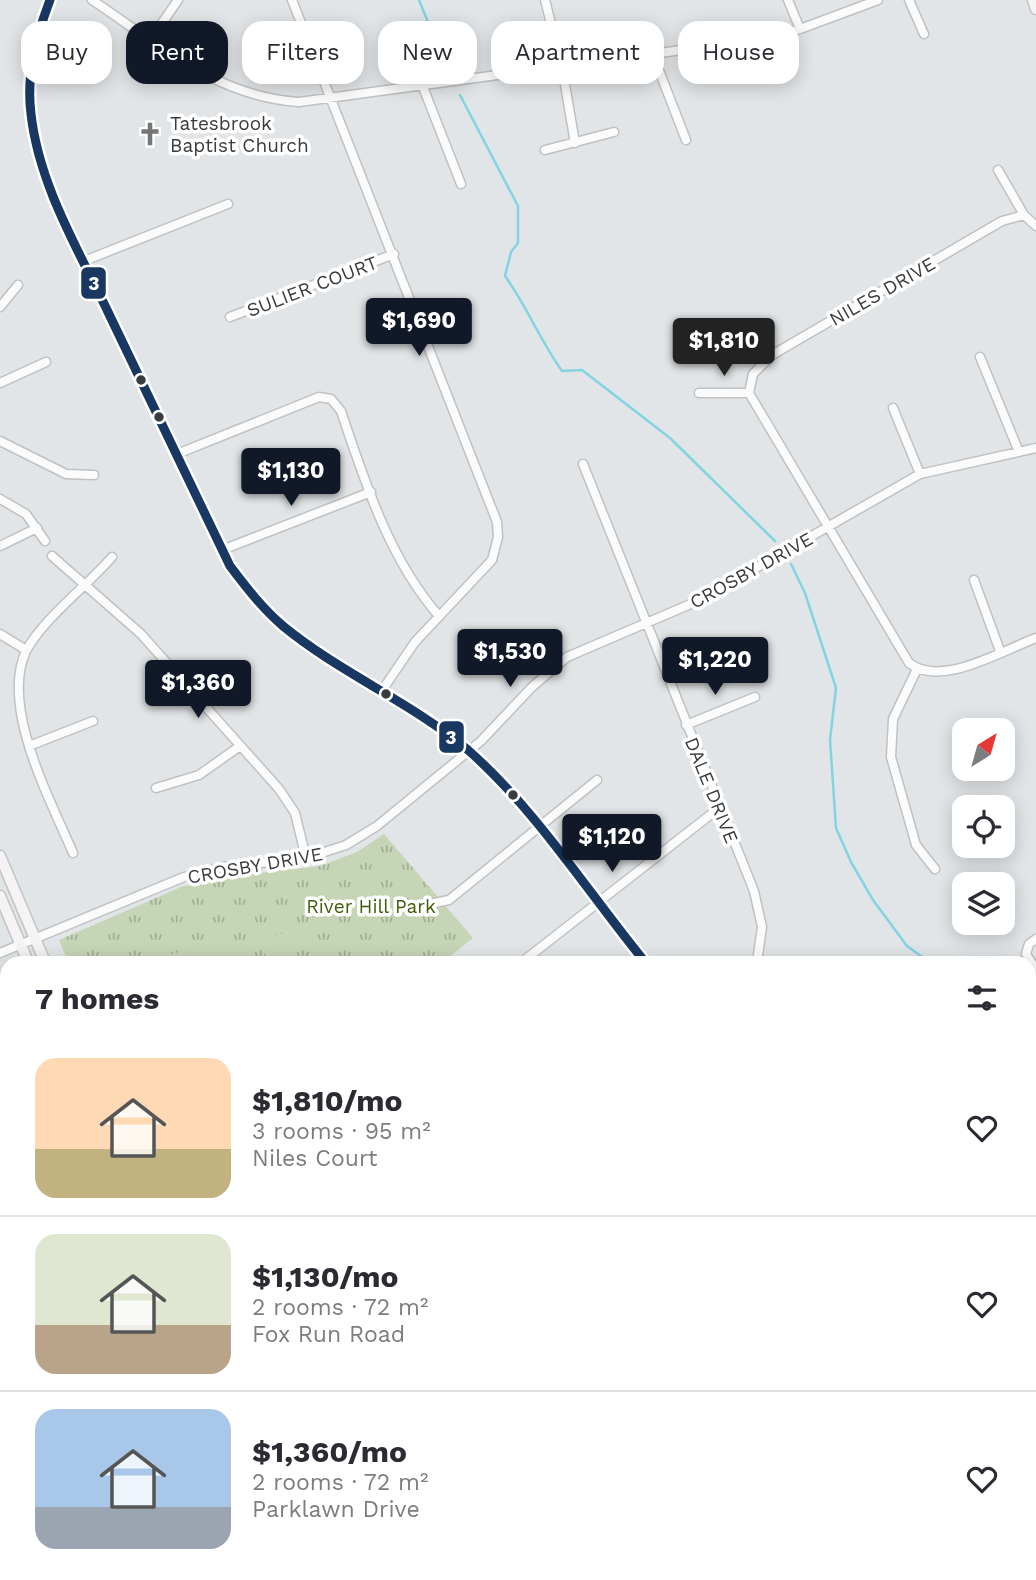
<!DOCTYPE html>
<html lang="en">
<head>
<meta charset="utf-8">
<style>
	body { margin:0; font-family:"Work Sans",sans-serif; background:#f2f2f3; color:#2b2b33; height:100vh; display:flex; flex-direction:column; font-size:26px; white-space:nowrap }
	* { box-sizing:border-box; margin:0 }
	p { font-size:23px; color:#7c7c81 }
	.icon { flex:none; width:38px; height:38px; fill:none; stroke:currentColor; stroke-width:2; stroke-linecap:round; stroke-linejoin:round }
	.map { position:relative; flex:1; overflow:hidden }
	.sheet { position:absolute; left:0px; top:956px; width:1036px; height:625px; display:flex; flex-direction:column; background:#fff; border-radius:21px 21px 0 0; box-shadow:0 4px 18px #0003 }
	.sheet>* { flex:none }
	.guide { position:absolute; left:21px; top:21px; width:994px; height:63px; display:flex; gap:14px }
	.needle { width:46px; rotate:37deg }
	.buttons { position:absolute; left:952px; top:718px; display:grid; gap:14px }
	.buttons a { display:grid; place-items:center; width:63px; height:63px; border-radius:14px; background:#fff; box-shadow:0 4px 18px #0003; font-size:35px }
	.price { position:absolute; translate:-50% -60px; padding:0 16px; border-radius:7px; background:#111827; color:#fff; font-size:23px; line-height:46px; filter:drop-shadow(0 2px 4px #0008) }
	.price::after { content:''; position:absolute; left:50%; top:42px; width:21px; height:16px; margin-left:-10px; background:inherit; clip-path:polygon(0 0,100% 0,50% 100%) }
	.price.selected { background:#222; color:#fff }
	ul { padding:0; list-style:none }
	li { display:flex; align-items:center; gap:21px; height:175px; padding:0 35px }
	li+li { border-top:2px solid #e1e1e2 }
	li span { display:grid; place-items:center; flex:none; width:196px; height:140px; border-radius:21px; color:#555 }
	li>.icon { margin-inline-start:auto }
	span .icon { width:84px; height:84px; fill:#fffc; stroke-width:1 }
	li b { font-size:30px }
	h2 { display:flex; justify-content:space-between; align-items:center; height:84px; padding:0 35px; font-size:30px }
	.pill { padding:0 24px; border-radius:21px; background:#fff; box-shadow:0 4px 18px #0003; font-size:24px; line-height:63px }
	.pill.selected { background:#111827; color:#fff }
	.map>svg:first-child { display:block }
	.grass { fill:url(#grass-tufts) }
	.garden { fill:#c6d5b6 }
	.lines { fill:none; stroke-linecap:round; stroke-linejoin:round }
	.stream { stroke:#82d4e1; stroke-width:2.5 }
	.minor-casing { stroke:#bfc1c2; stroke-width:11 }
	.major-casing { stroke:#c2c3c4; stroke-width:13 }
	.minor { stroke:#fbfbfb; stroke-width:8 }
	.major { stroke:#f6f3f4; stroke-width:10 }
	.bus-1-casing { stroke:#fff; stroke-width:14 }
	.bus-1 { stroke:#183862; stroke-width:9 }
	.bus-dot { fill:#393b3d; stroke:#fff; stroke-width:2.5 }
	.labels { text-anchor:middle; stroke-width:7; stroke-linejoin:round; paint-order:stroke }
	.poi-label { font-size:19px; fill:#393b3d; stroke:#fff; text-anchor:start }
	.street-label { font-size:19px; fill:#393b3d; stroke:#fff }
	.park-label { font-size:19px; fill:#425d09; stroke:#fff }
	.line-badge { stroke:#fff; stroke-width:2.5 }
	.badge-label { font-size:19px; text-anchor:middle; font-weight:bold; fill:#fff }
</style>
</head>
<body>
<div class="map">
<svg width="1036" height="1580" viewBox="0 0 1036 1580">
	<defs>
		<pattern id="grass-tufts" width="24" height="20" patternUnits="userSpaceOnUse" patternTransform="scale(1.75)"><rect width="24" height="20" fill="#c6d5b6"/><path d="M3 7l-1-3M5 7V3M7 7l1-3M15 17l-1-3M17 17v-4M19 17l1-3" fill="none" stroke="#a2ae95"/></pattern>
	</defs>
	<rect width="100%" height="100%" fill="#e2e5e7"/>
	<!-- grass -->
	<path class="grass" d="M384 834 473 938 443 962H68L59 940 181 887 223 877 320 866 357 852Z"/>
	<!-- garden -->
	<path class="garden" d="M294 930 299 947 266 957 260 940Z
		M234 940 243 945 244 962H167L166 955Z"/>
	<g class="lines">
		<!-- stream -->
		<path class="stream" d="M419 0 448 71
			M460 95 518 206V243L511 252 505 276C527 307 540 340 562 371L582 370 670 438 775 541
			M791 564 805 593 836 688 830 740 836 828 851 862 873 900 907 946 929 962
			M1029 1127 1036 1147"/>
		<!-- minor casing -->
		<g class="minor-casing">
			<path id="minor" d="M50 0C35 38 27 73 31 114 38 180 80 251 108 311 149 396 189 481 230 566 289 659 388 681 467 750 536 809 587 893 645 962
				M92 0C158 44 217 97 299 102L748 41 800 29 878 0
				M292 0 497 522 498 537 492 560 415 642 381 692
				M545 0 562 67 575 143
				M788 0 800 29
				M909 0 924 34
				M151 39 178 0
				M653 55 686 140
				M423 87 461 184
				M545 150 614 132
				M998 170 1024 215 1036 226
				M1024 215 1002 221 772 355 753 374 749 393 909 663C941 688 1001 651 1036 638
				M84 261 228 204
				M0 307 18 285
				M230 317 394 254
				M980 357 1019 452
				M0 383 46 362
				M699 393H749
				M893 408 920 474
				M0 441 66 474 94 475
				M177 454 319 397 331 399 341 411C365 482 389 559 439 616
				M583 464 754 891 762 927 757 962
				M0 499 26 514 45 541
				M0 546 37 528
				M222 550 371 492
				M52 556 141 634 279 789 295 813 306 858
				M974 580 1000 651
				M0 634 26 650
				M917 669 893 719 891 757 916 845 935 869
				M686 725 755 697
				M29 746 93 721
				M156 788 199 775 240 746
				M73 853C50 799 0 707 26 651 43 619 87 586 112 557
				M410 908 449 900 597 780
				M1036 939 1029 944 1026 954 1036 970
				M0 953 184 877 223 867 306 858 346 845 377 826 481 741 532 687 567 657 700 600 920 474 1036 448
				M522 962 719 808
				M0 1032 7 1030
				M1029 1054 1036 1052
				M0 1084 7 1083
				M0 1147 7 1146
				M0 1194 7 1192
				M0 1228 7 1224
				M0 1271V1272
				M1029 1303 1036 1301
				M0 1372 7 1376
				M0 1402 7 1401
				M1029 1421 1036 1417
				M1029 1521 1036 1518
				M0 1538 7 1547
				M136 1573 138 1580
				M152 1573 155 1580
				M813 1573V1580
				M174 1580 188 1573
				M413 1580 419 1573
				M690 1580 704 1573
				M958 1580 959 1573"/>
		</g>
		<!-- major casing -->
		<g class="major-casing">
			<path id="major" d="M1033 0 1036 9
				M0 856 45 962
				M0 896 28 962
				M256 1573 260 1580
				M273 1573 276 1580"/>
		</g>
		<!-- minor -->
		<use href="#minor" class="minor"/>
		<!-- major -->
		<use href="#major" class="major"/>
		<!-- bus-1 casing -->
		<g class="bus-1-casing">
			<path id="bus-1" d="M50 0C36 37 26 75 31 114 39 185 78 249 108 312 149 396 189 481 230 566 246 587 262 608 283 626 340 673 411 702 468 750 537 811 587 891 645 962"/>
		</g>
		<!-- bus-1 -->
		<use href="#bus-1" class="bus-1"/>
	</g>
	<!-- icons -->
	<defs>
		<g id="church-bare" transform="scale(1.89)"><path d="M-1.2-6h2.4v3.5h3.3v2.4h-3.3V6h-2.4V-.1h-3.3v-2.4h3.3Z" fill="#747678" stroke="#fff" stroke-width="2.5" paint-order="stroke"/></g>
	</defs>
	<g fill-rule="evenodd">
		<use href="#church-bare" x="150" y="134"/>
	</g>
	<!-- markers -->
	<g class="bus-dot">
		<circle cx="141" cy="380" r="6"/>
		<circle cx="159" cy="417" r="6"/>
		<circle cx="386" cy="694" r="6"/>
		<circle cx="513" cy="795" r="6"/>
	</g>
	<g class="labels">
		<!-- poi labels -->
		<g class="poi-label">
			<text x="170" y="130">Tatesbrook<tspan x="170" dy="22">Baptist Church</tspan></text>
		</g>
		<!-- street labels -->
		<g class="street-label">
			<text transform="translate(312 286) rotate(-21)" y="7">SULIER COURT</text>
			<text transform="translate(882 291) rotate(-30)" y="7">NILES DRIVE</text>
			<text transform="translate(751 570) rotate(-29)" y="7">CROSBY DRIVE</text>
			<text transform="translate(712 790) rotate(68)" y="7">DALE DRIVE</text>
			<text transform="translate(255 865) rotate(-10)" y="7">CROSBY DRIVE</text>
		</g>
		<!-- park labels -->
		<g class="park-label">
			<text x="371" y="913">River Hill Park</text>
		</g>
	</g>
	<g class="line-badge">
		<rect x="80" y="266" width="27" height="34" rx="7" fill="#183862"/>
		<rect x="438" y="720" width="27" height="34" rx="7" fill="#183862"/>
	</g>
	<g class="badge-label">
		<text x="94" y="290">3</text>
		<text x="451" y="744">3</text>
	</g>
</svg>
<div class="buttons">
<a><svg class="needle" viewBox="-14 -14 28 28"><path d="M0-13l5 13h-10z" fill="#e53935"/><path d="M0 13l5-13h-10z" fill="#7c7c81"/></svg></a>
<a><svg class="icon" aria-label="locate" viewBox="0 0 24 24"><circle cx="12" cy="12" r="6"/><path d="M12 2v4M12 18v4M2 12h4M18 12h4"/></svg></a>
<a><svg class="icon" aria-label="layers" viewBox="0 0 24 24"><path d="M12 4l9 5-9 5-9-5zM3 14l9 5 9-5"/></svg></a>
</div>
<b class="price" style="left:419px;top:358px">$1,690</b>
<b class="price selected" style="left:724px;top:378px">$1,810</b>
<b class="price" style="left:291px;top:508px">$1,130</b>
<b class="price" style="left:510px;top:689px">$1,530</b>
<b class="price" style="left:715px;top:697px">$1,220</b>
<b class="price" style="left:198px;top:720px">$1,360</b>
<b class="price" style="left:612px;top:874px">$1,120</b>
<div class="guide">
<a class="pill">Buy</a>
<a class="pill selected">Rent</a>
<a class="pill">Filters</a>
<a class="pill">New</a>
<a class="pill">Apartment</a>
<a class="pill">House</a>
</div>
<section class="sheet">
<h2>7 homes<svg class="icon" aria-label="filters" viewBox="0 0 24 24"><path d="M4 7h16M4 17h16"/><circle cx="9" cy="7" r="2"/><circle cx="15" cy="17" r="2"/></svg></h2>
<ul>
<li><span style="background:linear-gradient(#ffd9b3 65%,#c2b280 0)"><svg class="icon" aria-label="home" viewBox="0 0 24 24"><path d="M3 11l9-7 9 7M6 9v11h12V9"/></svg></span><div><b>$1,810/mo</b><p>3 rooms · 95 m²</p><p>Niles Court</p></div><svg class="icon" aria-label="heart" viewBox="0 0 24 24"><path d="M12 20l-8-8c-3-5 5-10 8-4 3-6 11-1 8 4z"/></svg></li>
<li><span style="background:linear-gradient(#dfe7d0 65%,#b9a48a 0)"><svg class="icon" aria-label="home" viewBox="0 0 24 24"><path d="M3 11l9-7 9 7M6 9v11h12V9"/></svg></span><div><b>$1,130/mo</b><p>2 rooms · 72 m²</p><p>Fox Run Road</p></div><svg class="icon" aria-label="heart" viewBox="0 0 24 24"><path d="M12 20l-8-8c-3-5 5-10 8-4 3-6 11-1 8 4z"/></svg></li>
<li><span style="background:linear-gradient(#a9c7e8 70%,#9aa5b1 0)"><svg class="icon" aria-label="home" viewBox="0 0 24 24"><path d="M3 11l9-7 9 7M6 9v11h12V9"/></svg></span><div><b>$1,360/mo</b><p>2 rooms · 72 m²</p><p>Parklawn Drive</p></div><svg class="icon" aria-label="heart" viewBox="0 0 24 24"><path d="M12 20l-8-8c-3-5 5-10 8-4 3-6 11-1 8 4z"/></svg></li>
</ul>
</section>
</div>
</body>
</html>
